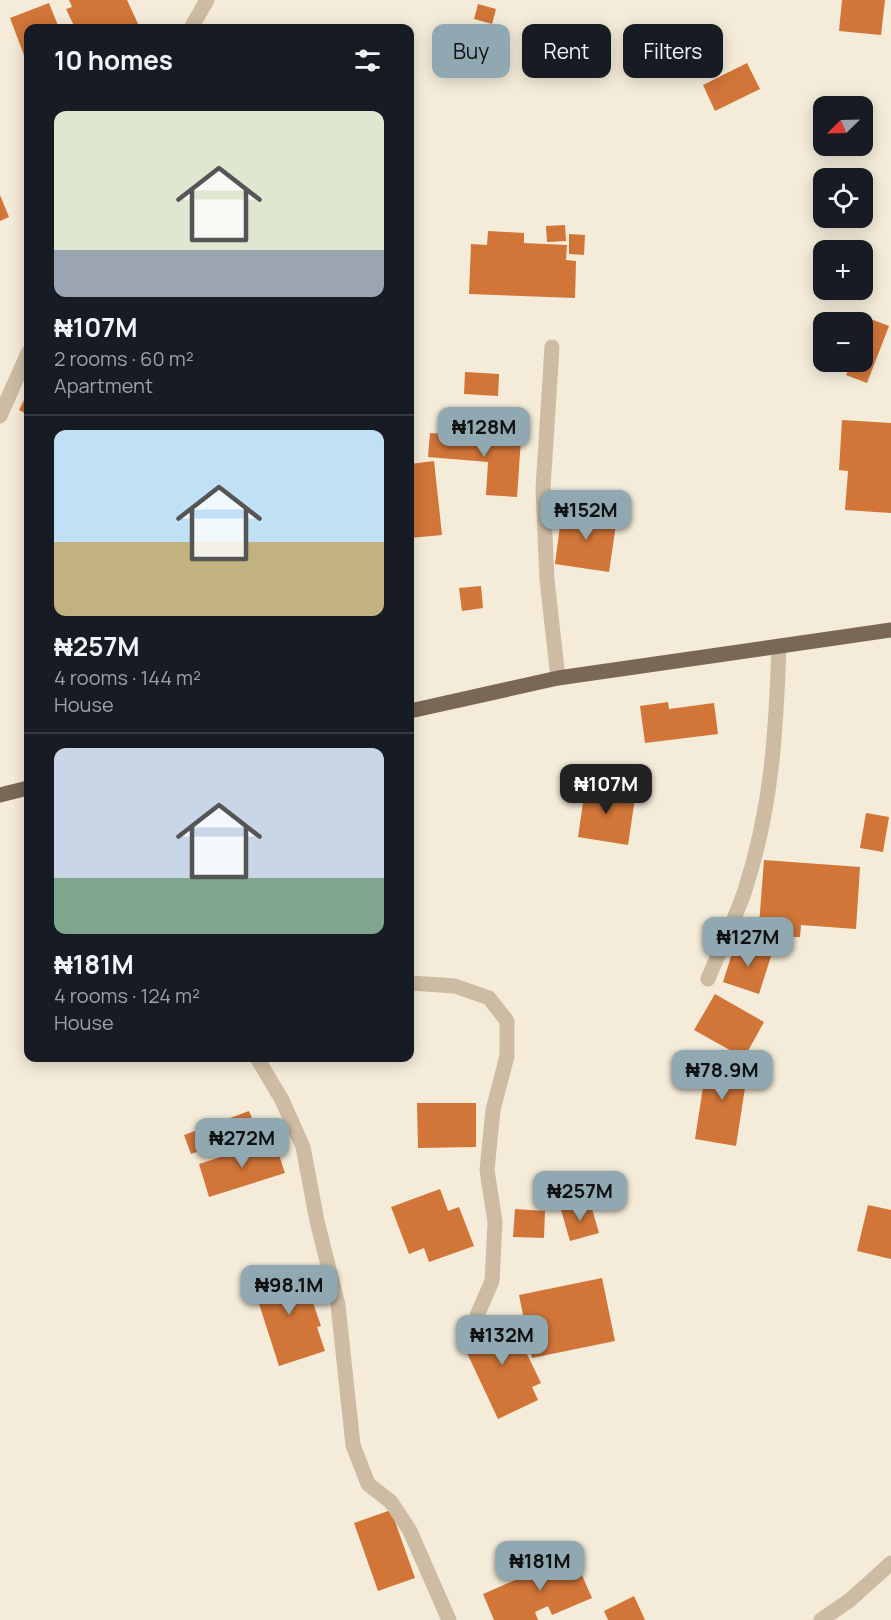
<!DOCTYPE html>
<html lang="en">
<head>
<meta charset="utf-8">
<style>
	body { margin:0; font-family:Manrope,sans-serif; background:#20242c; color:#f1f3f6; height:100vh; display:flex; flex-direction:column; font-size:22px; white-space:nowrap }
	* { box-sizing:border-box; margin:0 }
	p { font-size:20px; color:#9ea1a6 }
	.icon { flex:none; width:33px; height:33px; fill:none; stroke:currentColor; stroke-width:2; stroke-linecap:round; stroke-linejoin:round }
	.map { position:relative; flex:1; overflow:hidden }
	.sheet { position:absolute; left:24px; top:24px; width:390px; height:1038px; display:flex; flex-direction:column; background:#171b24; border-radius:12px; box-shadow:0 3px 15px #0003 }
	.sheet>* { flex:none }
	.banner { position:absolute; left:432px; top:24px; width:369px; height:54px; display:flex; gap:12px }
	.needle { width:39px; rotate:247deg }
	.tools { position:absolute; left:813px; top:96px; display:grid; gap:12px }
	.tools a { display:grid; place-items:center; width:60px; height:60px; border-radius:12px; background:#171b24; box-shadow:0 3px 15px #0003; font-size:30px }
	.price { position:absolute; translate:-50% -51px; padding:0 14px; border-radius:12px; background:#8fa8b1; color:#111; font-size:20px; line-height:39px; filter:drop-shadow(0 2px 3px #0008) }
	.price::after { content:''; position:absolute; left:50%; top:36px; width:18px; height:14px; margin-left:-9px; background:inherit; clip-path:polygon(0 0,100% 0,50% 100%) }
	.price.selected { background:#222; color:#fff }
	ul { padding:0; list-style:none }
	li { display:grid; align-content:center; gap:12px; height:318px; padding:0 30px }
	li+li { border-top:2px solid #363941 }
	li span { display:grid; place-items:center; height:186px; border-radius:12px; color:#555 }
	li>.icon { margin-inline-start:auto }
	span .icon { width:108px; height:108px; fill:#fffc; stroke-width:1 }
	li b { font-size:26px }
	h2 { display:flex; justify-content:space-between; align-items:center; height:72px; padding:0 30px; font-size:26px }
	.tag { padding:0 21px; border-radius:12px; background:#171b24; box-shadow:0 3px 15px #0003; font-size:21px; line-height:54px }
	.tag.selected { background:#8fa8b1; color:#111 }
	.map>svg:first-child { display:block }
	.building { fill:#d17538 }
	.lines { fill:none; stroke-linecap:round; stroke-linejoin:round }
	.minor { stroke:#cdbca3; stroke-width:15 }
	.major { stroke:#7a6755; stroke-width:15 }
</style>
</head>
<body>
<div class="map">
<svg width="891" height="1620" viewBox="0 0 891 1620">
	<rect width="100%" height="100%" fill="#f4ebd8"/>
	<!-- building -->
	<path class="building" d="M69 0H127L140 28H75L66 9 72 7Z
		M842 0H885L881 35 839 31Z
		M49 3 59 28H28V66L10 18Z
		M478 4 496 9 492 24 474 19Z
		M747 63 760 89 715 111 703 85Z
		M0 195 9 217 0 221Z
		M565 225 566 241 547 242 546 226Z
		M488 231 524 233V243L567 245 566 260 576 261 575 298 469 294 471 244 487 245Z
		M569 234 585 235 584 255 569 254Z
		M868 318 889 326 867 383 846 375 852 362H862V333Z
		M465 372 499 374 498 396 464 394Z
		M28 392V415L19 410Z
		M842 420 891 423V513L845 510 848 471 839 470Z
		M430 433 521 439 517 497 486 495 488 462 428 457Z
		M434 461 442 535 410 538V464Z
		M562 510 617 518 609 572 555 564Z
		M481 586 483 608 462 611 459 588Z
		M668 702 669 709 714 703 718 734 645 743 640 706Z
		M586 782 619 787 618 795 635 798 628 845 578 837Z
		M866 813 889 817 883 852 860 848Z
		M764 860 860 867 856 929 801 925 800 937H789L788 947 759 945V934L747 933 748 924 759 925Z
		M736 941 772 953 759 994 723 982Z
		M715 994 764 1022 744 1058 694 1030Z
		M708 1055 749 1062 736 1146 695 1139Z
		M417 1103H476V1147L418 1148Z
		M249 1111 257 1130 191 1154 184 1135Z
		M274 1140 285 1173 209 1197 199 1164Z
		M440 1189 448 1211 459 1207 474 1246 429 1262 424 1248 409 1254 391 1207Z
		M590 1202 599 1233 570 1241 561 1210Z
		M868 1205 891 1210V1259L857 1251Z
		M515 1209 545 1211 544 1238 513 1237Z
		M296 1267 302 1286 307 1285 321 1326 317 1327 325 1351 279 1366 252 1282Z
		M602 1278 615 1341 532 1358 519 1295Z
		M499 1317 503 1327 512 1323 541 1383 532 1387 538 1400 498 1419 459 1336Z
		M391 1510 415 1578 378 1591 354 1523Z
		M573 1555 592 1598 552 1615 548 1606 535 1612 538 1620H494L483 1594Z
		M634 1596 645 1620H608L604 1611Z"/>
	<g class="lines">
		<!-- minor -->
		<path class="minor" d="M191 28 207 0
			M552 347 543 488 547 580 558 678
			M0 416 28 353
			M708 979C720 949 735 920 745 890 772 807 776 732 779 646
			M410 983 455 986 489 998 507 1021V1056L493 1110 487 1170 495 1222 492 1281 476 1318
			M257 1058 282 1100 303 1147 317 1221 338 1305 353 1445 368 1484 391 1502 410 1531 449 1620
			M821 1620 850 1600 891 1563"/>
		<!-- major -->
		<path class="major" d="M410 711 558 678 891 630
			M0 795 28 788"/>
	</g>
</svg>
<div class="tools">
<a><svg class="needle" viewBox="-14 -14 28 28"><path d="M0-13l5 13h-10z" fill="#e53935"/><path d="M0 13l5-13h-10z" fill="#9ea1a6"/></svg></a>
<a><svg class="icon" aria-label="locate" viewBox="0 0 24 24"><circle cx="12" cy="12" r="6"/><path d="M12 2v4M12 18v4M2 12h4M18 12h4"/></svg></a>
<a>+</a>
<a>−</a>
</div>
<b class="price" style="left:484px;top:458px">₦128M</b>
<b class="price" style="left:586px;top:541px">₦152M</b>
<b class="price selected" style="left:606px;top:815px">₦107M</b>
<b class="price" style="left:748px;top:968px">₦127M</b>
<b class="price" style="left:722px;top:1101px">₦78.9M</b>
<b class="price" style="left:242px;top:1169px">₦272M</b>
<b class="price" style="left:580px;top:1222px">₦257M</b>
<b class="price" style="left:289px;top:1316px">₦98.1M</b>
<b class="price" style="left:502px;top:1366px">₦132M</b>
<b class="price" style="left:540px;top:1592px">₦181M</b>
<div class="banner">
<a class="tag selected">Buy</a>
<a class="tag">Rent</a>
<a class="tag">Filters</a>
</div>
<section class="sheet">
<h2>10 homes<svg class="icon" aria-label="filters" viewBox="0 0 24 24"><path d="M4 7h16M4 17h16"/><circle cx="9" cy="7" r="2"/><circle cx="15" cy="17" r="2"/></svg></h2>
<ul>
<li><span style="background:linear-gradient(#dfe7d0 75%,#9aa5b1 0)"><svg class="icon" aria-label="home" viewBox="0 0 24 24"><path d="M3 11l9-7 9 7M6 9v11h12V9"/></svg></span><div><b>₦107M</b><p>2 rooms · 60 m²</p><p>Apartment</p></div></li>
<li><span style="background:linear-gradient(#bfe0f5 60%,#c2b280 0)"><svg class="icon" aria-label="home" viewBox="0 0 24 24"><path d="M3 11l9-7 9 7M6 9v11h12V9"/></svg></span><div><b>₦257M</b><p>4 rooms · 144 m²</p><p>House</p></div></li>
<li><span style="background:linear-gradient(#c9d6e8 70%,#7fa58c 0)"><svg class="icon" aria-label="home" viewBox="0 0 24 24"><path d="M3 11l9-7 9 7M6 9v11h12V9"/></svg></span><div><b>₦181M</b><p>4 rooms · 124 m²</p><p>House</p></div></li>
</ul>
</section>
</div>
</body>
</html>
